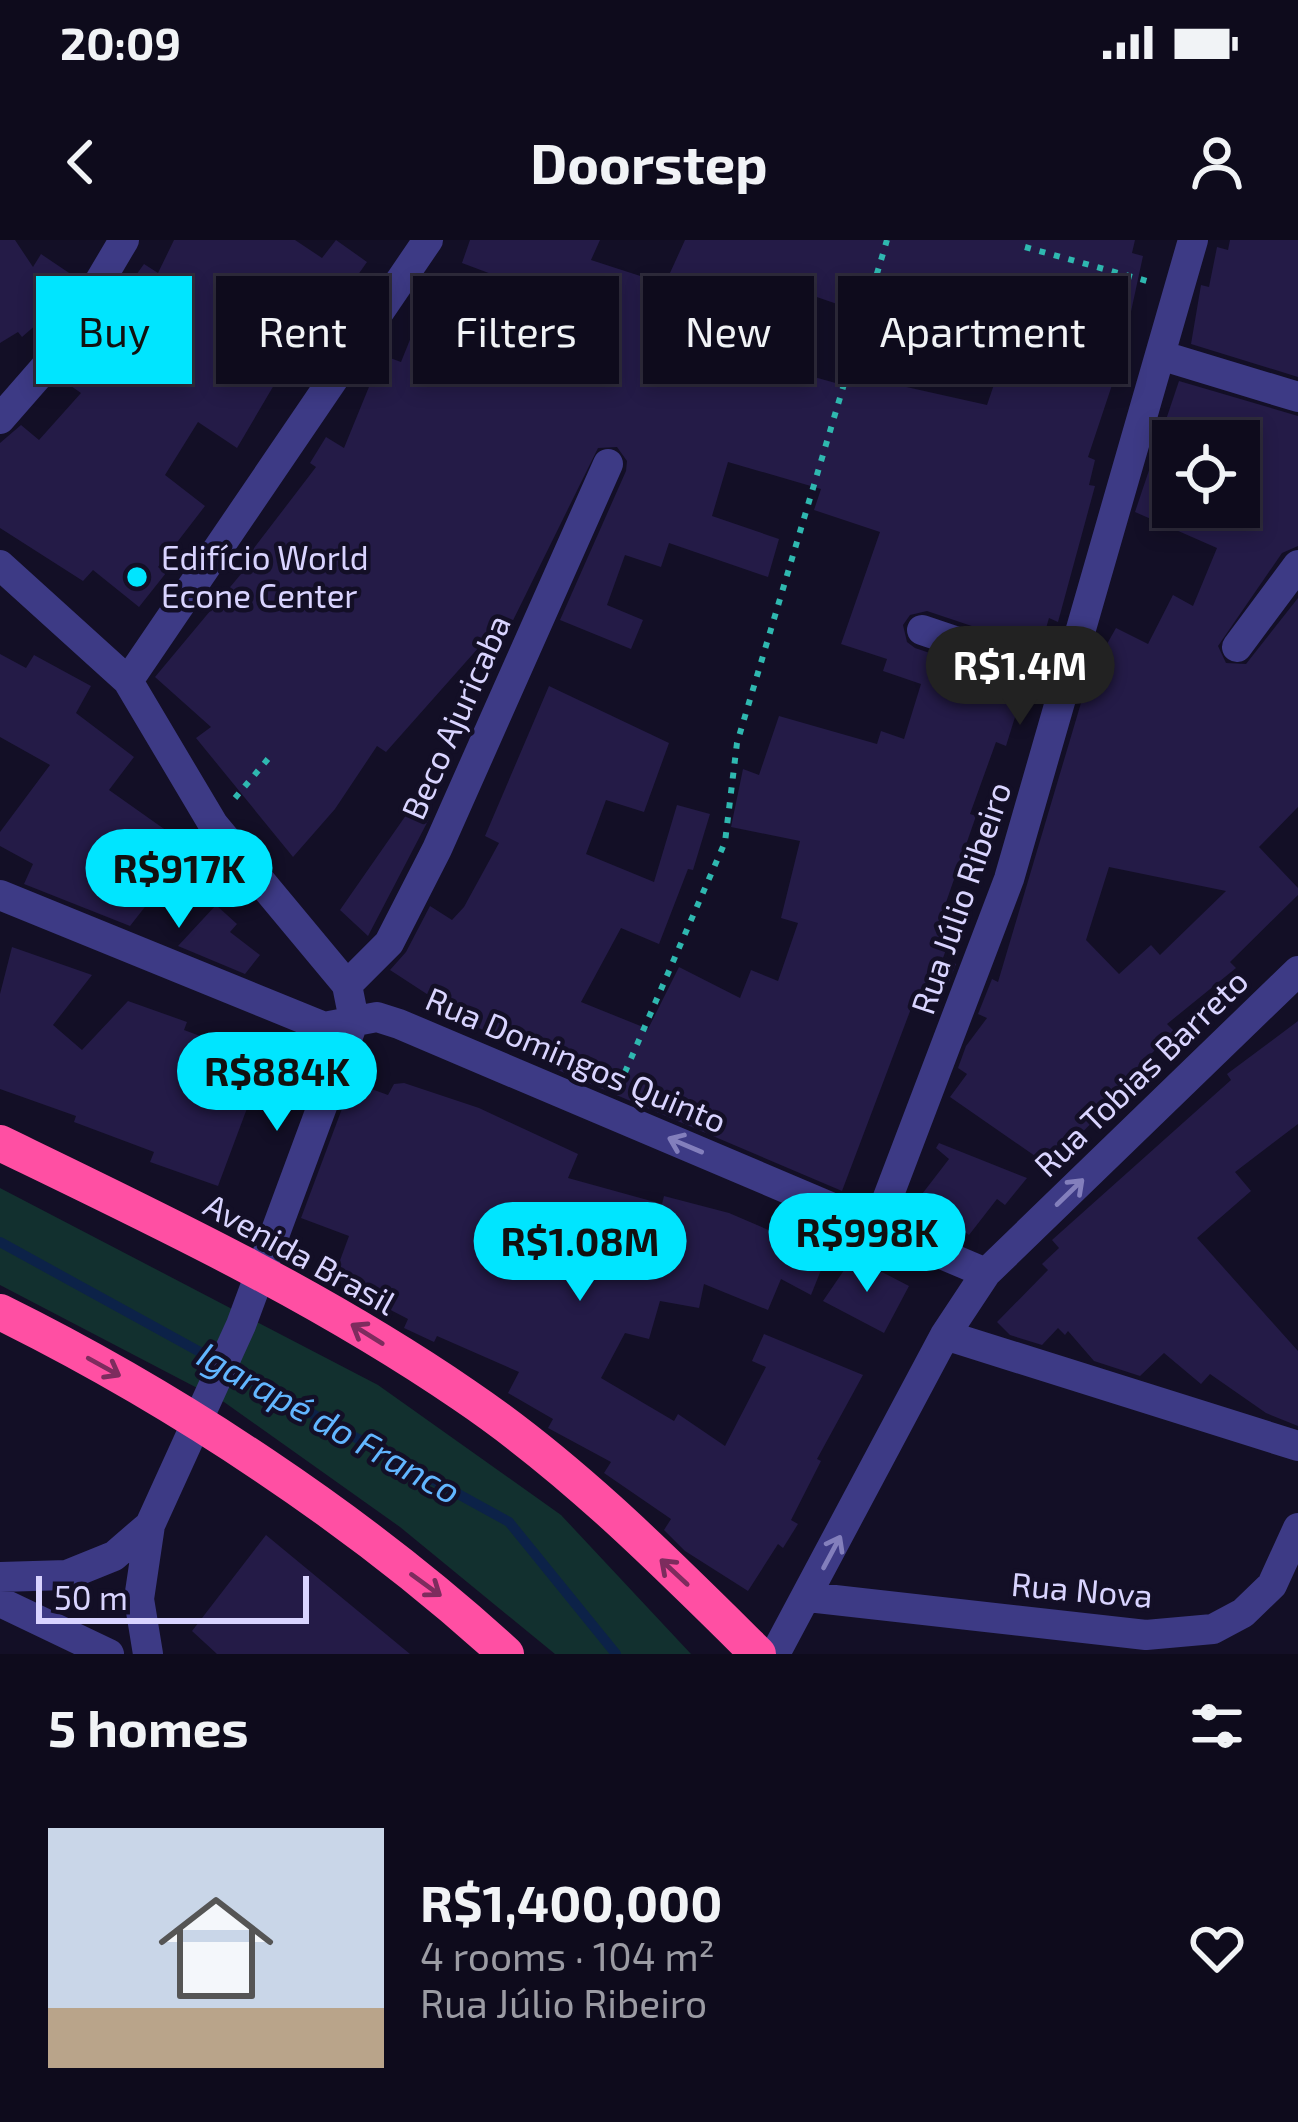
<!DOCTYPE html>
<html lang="en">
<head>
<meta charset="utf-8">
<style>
	body { margin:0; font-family:"Exo 2",sans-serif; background:#1c1929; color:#f1f3f6; height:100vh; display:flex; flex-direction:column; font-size:45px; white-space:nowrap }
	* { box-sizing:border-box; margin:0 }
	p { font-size:39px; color:#9b9ba3 }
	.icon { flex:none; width:66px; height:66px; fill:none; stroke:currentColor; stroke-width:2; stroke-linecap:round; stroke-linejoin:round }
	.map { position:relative; height:1414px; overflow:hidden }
	.details { display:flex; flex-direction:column; background:#0e0b1c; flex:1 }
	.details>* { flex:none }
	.banner { position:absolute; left:36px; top:36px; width:1227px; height:108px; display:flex; gap:24px }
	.fabs { position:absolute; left:1152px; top:180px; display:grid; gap:24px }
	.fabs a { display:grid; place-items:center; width:108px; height:108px; border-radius:0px; background:#0e0b1c; box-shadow:0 6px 18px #0003,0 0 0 3px #2e2b3b; font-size:60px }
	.scale { position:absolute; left:36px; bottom:30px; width:273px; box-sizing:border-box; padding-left:12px; border:6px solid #d9d4ff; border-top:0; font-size:33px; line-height:42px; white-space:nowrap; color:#d9d4ff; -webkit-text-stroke:9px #130f26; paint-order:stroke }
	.price { position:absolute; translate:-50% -102px; padding:0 27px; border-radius:42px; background:#00e5ff; color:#111; font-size:39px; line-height:78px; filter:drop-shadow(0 3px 6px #0008) }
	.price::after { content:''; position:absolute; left:50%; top:72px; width:36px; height:27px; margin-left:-18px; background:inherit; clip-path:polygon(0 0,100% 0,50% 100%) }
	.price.current { background:#222; color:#fff }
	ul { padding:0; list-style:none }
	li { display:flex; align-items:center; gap:36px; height:300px; padding:0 48px }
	li span { display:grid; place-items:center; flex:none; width:336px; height:240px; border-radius:0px; color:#555 }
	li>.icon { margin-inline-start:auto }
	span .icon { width:144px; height:144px; fill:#fffc; stroke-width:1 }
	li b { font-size:51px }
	h2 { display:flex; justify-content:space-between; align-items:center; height:144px; padding:0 48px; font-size:51px }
	.chip { padding:0 42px; border-radius:0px; background:#0e0b1c; box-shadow:0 6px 18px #0003,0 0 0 3px #2e2b3b; font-size:42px; line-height:108px }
	.chip.current { background:#00e5ff; color:#111 }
	.status { display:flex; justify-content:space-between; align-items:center; height:84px; padding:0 60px; background:#0e0b1c; direction:ltr }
	.status svg { height:33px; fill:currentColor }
	header { display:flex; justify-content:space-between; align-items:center; height:156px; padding:0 48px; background:#0e0b1c; font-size:54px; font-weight:700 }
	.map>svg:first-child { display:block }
	.green { fill:#12302f }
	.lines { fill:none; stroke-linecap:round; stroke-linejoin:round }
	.stream { stroke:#0c2248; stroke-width:10 }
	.building { fill:#241b47; fill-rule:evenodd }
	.path { stroke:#2fb8b0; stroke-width:6; stroke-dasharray:6 9; stroke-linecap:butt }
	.minor { stroke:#3d3a85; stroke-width:30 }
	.highway { stroke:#ff4fa3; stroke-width:36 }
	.oneway { stroke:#837fbc }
	.oneway2 { stroke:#7d2c5e }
	.poi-dot { fill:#00e5ff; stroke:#130f26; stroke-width:4.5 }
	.labels { text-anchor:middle; stroke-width:9; stroke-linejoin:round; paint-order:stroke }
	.poi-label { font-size:33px; fill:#d9d4ff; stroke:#130f26; text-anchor:start }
	.street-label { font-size:33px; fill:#d9d4ff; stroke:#130f26 }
	.water-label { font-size:36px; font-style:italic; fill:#62b6ff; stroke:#130f26 }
</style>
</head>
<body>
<div class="status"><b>20:09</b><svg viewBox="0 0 49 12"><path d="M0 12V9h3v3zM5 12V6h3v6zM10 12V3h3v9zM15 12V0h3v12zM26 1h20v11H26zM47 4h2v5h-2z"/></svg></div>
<header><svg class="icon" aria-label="back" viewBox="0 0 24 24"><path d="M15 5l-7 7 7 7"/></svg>Doorstep<svg class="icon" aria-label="person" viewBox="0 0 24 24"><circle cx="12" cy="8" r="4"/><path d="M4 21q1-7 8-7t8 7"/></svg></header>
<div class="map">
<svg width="1298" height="1414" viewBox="0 0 1298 1414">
	<rect width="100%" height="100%" fill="#130f26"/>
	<!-- green -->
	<path class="green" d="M0 948 378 1145 561 1275 691 1414H555L400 1287 224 1162 0 1045Z"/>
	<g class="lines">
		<!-- stream -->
		<path class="stream" d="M0 1002 509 1282 616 1414"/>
	</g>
	<!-- building -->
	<path class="building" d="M0 0H15L33 27 41 14 78 39 68 57 22 97 18 92 0 103Z
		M174 0H295L322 18 336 0 367 22 355 39 362 44 342 73 336 69 314 101 304 94 237 208 198 182 165 235 205 266 158 327 166 333 139 367 93 330 83 341 0 288V203L21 185 39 200 81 153 61 139 144 24 158 33Z
		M470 0H600L591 20 665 44 685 0H1135L1132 13 1143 16 1121 118 1088 217 1095 220 1089 245 1095 246 1058 382 1049 378 1040 409 927 371 910 375 903 385 907 402 915 408 1025 445 1006 506 996 502 970 574 976 576 943 671 958 676 943 718 956 724 942 760 927 753 924 761 915 758 842 951 560 831 479 788 390 730 406 712 430 666 452 680 464 667 499 603 485 596 549 446 669 503 644 572 606 560 586 614 654 642 677 565 710 574 693 630 688 629 659 704 621 688 581 762 648 789 679 727 740 758 751 730 778 741 798 683 781 678 800 601 731 587 743 529 759 535 779 476 877 504 881 491 904 499 921 444 883 431 887 419 841 404 880 292 814 270 821 249 728 222 712 276 779 299 768 337 669 303 661 327 625 315 607 365 643 380 631 409 560 380 626 231 627 221 617 207 598 208 495 417 480 406 386 512 377 506 335 569 293 617 196 498 211 487 155 437 256 316 251 312 316 227 310 223 326 197 344 208 382 115 401 122 420 75 589 134 604 76 462 23ZM808 54 872 76 850 147 778 127ZM912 76 979 96 975 107 1004 115 987 165 893 144Z
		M1230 0H1298V137L1191 104 1201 45 1209 47 1217 7 1228 10Z
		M1179 141 1298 176V306L1282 313 1218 406 1226 423 1246 424 1298 358V567L1259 607 1298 648V655L1230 722 1236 728 1167 784 1174 791 1137 828 1141 832 1068 907 1063 903 1048 925 950 857 967 834 958 828 966 806 987 778 978 774 992 739 998 742 1089 436 1116 388 1148 404 1173 355 1193 366 1217 308 1135 272ZM1173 201H1239V267H1173ZM1109 627 1226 651 1160 715 1151 705 1119 734 1086 700Z
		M0 414 26 428 34 415 91 446 76 473 134 517 109 550 191 608 130 686 24 644 33 624 0 606V592L50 525 0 497Z
		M411 568 430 577 368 696 340 670Z
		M216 665 237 684 230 692 260 715 245 734 178 706Z
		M12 707 92 735 53 785 82 810 128 761 187 782 184 790 265 820 218 946 150 922 154 912 74 882 76 876 0 849V754Z
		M1298 781V884L1235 932 1251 951 1197 998 1298 1111V1186L1266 1173 1210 1134 1201 1144 1164 1113 1140 1136 1094 1121 1068 1091 1065 1095 1058 1088 1042 1105 1010 1095 997 1082 1048 1030 1042 1024 1059 1008 1052 1000 1231 840 1227 834Z
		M352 842 388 855 394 844 404 843 479 868 578 914 568 938 662 964 664 956 729 973 827 1015 811 1055 781 1039 768 1070 704 1044 699 1068 660 1061 649 1099 625 1093 601 1138 674 1181 678 1174 725 1206 766 1127 752 1121 764 1094 863 1135 817 1219 821 1221 791 1280 798 1284 783 1308 778 1304 748 1351 685 1311 664 1290 671 1279 604 1233 611 1222 548 1188 553 1179 508 1153 519 1132 437 1096 434 1102 404 1088 408 1079 356 1052 360 1043 335 1034 349 996 301 978Z
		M939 903 1027 938 1005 965 997 959 969 995 919 958 949 919 936 908Z
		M853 1017 909 1046 884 1093 823 1061Z
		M266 1295 410 1414H217L192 1391Z"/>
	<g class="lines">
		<!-- path -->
		<path class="path" d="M1025 7 1147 41
			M235 558 273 513
			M619 846 725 602 737 503 887 0"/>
		<!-- minor -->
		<path class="minor" d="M1163 116 1298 157
			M0 179 56 115 124 0
			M0 325 128 441 213 584 347 745 354 780 241 1085 150 1285 114 1316 67 1335 0 1337
			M922 390 1070 440
			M1237 407 1298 325
			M128 441 428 0
			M0 655 324 787 377 777 399 784 986 1033
			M347 745 389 703 437 609 608 224
			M877 986 1009 639 1193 0
			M945 1095 1298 1206
			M808 1357 1146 1395 1213 1389 1243 1373 1272 1345 1298 1288
			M0 1362 109 1414
			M148 1414 139 1359 150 1285
			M775 1414 945 1095 986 1033 1298 731"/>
		<!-- highway -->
		<path class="highway" d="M0 903C159 980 318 1055 464 1155 572 1228 666 1323 758 1414
			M0 1072C176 1159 361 1281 506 1414"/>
	</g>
	<!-- one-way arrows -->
	<defs><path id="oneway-shaft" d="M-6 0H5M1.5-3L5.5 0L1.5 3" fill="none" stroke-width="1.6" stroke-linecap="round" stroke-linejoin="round" transform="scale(3)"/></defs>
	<g class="oneway">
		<use href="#oneway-shaft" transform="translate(685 905) rotate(-157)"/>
		<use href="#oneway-shaft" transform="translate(1070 952) rotate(-44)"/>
		<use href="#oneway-shaft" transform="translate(832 1312) rotate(-62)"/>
	</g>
	<g class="oneway2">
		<use href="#oneway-shaft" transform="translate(367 1094) rotate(-148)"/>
		<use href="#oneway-shaft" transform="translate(104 1127) rotate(29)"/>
		<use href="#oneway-shaft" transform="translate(674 1332) rotate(-137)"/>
		<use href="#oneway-shaft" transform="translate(426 1345) rotate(36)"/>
	</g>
	<!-- markers -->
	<circle class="poi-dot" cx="137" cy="337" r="12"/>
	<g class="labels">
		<!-- poi labels -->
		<g class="poi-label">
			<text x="161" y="330">Edifício World<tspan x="161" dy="38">Econe Center</tspan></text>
		</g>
		<!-- street labels -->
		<g class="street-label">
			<text transform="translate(456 477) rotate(-66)" y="12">Beco Ajuricaba</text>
			<text transform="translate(961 658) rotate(-71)" y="12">Rua Júlio Ribeiro</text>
			<text transform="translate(576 820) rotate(23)" y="12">Rua Domingos Quinto</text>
			<text transform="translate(1141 833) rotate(-44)" y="12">Rua Tobias Barreto</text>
			<text transform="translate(300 1014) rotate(29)" y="12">Avenida Brasil</text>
			<text transform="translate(1082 1350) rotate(5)" y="12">Rua Nova</text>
		</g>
		<!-- water labels -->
		<g class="water-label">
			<text transform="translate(329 1183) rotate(29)" y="13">Igarapé do Franco</text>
		</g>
	</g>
</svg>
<div class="fabs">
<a><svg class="icon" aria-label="locate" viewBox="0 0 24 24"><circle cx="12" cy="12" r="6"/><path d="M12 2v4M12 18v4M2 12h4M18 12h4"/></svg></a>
</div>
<div class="scale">50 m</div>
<b class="price current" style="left:1020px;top:488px">R$1.4M</b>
<b class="price" style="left:179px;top:691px">R$917K</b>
<b class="price" style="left:277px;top:894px">R$884K</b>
<b class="price" style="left:867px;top:1055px">R$998K</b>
<b class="price" style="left:580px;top:1064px">R$1.08M</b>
<div class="banner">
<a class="chip current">Buy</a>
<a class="chip">Rent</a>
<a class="chip">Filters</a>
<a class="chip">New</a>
<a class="chip">Apartment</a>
</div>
</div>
<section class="details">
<h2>5 homes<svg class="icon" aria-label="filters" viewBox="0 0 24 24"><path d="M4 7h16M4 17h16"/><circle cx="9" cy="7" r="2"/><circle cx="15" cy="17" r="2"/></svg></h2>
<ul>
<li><span style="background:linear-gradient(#c9d6e8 75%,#b9a48a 0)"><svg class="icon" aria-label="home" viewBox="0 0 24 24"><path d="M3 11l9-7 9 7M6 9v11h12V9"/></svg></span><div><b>R$1,400,000</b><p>4 rooms · 104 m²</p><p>Rua Júlio Ribeiro</p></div><svg class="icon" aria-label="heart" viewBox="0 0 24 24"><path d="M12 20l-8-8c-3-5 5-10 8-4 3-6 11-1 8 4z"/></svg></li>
</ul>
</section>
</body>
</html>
